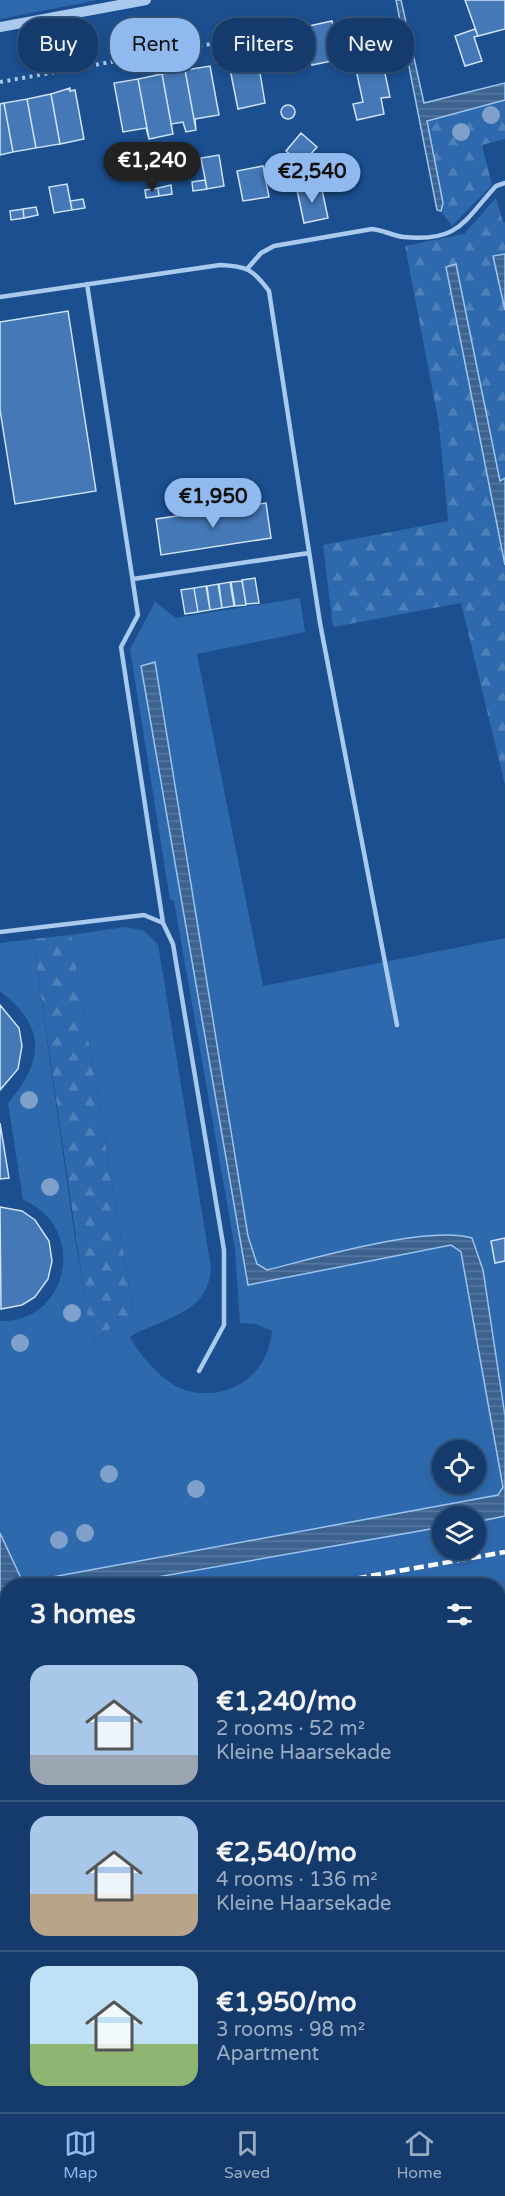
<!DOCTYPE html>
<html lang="en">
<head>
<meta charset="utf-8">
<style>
	body { margin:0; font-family:"Varela Round",sans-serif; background:#1d4271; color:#f1f3f6; height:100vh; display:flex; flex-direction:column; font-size:22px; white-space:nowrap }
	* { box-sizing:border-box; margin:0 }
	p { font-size:20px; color:#9dadc1 }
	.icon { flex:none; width:33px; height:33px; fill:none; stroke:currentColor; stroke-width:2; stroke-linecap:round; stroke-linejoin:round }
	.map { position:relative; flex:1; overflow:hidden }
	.details { position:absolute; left:0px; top:1578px; width:506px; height:534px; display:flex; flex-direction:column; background:#143b6b; border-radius:24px 24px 0 0; box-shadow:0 3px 9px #0003,0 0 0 2px #33557e }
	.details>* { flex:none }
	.top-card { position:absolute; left:18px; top:18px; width:470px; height:54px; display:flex; gap:12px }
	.controls { position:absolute; left:432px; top:1440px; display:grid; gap:12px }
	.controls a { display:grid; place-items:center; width:54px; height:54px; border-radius:50%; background:#143b6b; box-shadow:0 3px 9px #0003,0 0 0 2px #33557e; font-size:30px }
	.price { position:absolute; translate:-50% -51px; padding:0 14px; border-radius:21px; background:#90b9f0; color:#111; font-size:20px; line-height:39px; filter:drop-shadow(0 2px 3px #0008) }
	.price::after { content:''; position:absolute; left:50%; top:36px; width:18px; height:14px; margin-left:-9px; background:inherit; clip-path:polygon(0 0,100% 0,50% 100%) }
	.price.active { background:#222; color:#fff }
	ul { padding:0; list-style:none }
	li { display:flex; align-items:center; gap:18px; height:150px; padding:0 30px }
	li+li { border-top:2px solid #33557e }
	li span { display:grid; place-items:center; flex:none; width:168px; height:120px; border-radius:18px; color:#555 }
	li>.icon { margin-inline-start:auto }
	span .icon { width:72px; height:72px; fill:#fffc; stroke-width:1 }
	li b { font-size:26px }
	h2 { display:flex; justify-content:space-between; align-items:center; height:72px; padding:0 30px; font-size:26px }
	.tag { padding:0 21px; border-radius:24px; background:#143b6b; box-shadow:0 3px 9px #0003,0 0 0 2px #33557e; font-size:21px; line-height:54px }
	.tag.active { background:#90b9f0; color:#111 }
	.tabs { display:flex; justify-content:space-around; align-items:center; height:84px; border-top:2px solid #33557e; background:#143b6b; font-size:16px; color:#9dadc1 }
	.tabs a { display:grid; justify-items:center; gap:3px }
	.tabs .active { color:#90b9f0 }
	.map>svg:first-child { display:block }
	.grass { fill:#2e69ad; fill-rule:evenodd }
	.forest { fill:url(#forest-firs) }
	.water { fill:url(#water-rules); stroke:#9cc4f0; stroke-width:1.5 }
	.pier { fill:#1b4f8f }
	.building { fill:#4478b7; stroke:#cfe3fa; stroke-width:1.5 }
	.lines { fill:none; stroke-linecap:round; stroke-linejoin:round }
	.path { stroke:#a9c9ee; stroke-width:4; stroke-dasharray:3 4.5; stroke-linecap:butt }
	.service { stroke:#a9c9ee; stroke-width:4.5 }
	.minor { stroke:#a9c9ee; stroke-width:6 }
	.tertiary { stroke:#a9c9ee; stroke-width:10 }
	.rail { stroke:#fff; stroke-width:4.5; stroke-dasharray:10 4.5; stroke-linecap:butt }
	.tree { fill:#7ea0ca }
</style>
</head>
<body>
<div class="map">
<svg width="505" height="2112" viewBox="0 0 505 2112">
	<defs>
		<pattern id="forest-firs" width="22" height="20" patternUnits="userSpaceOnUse" patternTransform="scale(1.5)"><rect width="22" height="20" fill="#2e69ad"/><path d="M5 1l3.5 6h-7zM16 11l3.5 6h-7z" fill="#4d80b9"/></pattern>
		<pattern id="water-rules" width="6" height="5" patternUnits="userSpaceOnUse" patternTransform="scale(1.5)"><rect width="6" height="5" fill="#3c6290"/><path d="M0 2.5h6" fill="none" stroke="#597aa1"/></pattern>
	</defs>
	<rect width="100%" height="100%" fill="#1b4f8f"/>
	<!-- grass -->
	<path class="grass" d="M0 0H98L0 19Z
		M300 598 305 632 197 654 263 986 505 938V1416L483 1270 472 1238 401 1239 267 1270 257 1264 248 1236 155 662 141 666 248 1284 452 1245 461 1252 503 1487 498 1495 36 1580 21 1578 0 1533V1321C70 1323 88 1226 23 1200L8 1103C44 1061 47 1027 0 991V943L33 939 73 1225 92 1340 134 1314 71 935 124 927 143 930 158 944 211 1268C208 1315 164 1317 130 1337 138 1353 164 1383 182 1389 226 1404 268 1377 272 1331L256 1324 240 1323 235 1249 174 901 170 900 130 649 155 602 176 618ZM442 1450H476V1484H442Z
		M505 1516V1595L498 1596V1586H112L442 1527V1550H476V1522Z
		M7 1604V1683L0 1685V1605Z
		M505 1608V1725L498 1726V1610Z
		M7 1700V1817L0 1819V1701Z
		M505 1929V1984L498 1985V1930Z
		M7 2046V2083L0 2085V2047Z"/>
	<!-- forest -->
	<path class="forest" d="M505 100V139L482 145 492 185 452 226 442 213 443 203 427 121Z
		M496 198 503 222H505V254L493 257 505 310V478L500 482 456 265 446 267 505 565V785L461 603 333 627 323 545 448 521 439 424 405 246 464 234Z
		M71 935 134 1315 91 1340 33 939Z"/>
	<!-- water -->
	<path class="water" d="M396 0H401L424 103 505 83V100L427 121 443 203 441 211 437 210Z
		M505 254V310L493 256Z
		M456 264 500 481 505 478V565L446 267Z
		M155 662 248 1236 257 1264 267 1270C316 1258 427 1225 472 1238L483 1270 505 1416V1516L476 1522V1516H442V1527L112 1585 8 1586 7 1604 0 1605V1533L21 1578 36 1580 498 1495 503 1487 461 1252 451 1245 248 1285 141 666Z
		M505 1725V1893L498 1894V1726Z
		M7 1817 8 1978 0 1979V1819Z
		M505 1984V2074L498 2080V1985Z
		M285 2105H471L462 2112H292Z"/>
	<!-- pier -->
	<path class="pier" d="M0 1887 7 1903 8 1981 0 1982Z"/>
	<!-- building -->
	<path class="building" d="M465 0H505V29L478 36Z
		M332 21 341 59 312 65 304 27Z
		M475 29 478 36 474 37 482 61 465 66 455 36Z
		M256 49 265 103 238 109 227 54Z
		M380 50 390 97 381 98 384 114 357 120 353 104 363 102 353 56Z
		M210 66 219 115 195 119 196 130 185 70Z
		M185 70 196 130 186 132 183 122 171 124 173 134 162 74Z
		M162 74 173 134 149 139 138 79Z
		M138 79 149 139 146 128 123 132 114 83Z
		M70 88V91L75 90 84 139 60 144 51 94Z
		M51 94 60 144 36 148 27 99Z
		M27 99 36 148 13 152 4 103Z
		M4 103 13 152 0 155V104Z
		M281 112a7 7 0 1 1 14 0a7 7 0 1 1-14 0Z
		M301 133 317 147 302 164 286 151Z
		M219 155 224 186 207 189 201 158Z
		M263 166 269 197 243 201 237 171Z
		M205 180 207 189 193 191 192 182Z
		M67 184 72 210 54 213 49 187Z
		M171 185 172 194 159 196 158 188Z
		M321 185 328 218 304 223 297 190Z
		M158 188 159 196 146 198 145 190Z
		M83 199 85 208 72 210 70 201Z
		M36 207 38 215 24 218 23 209Z
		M23 209 24 218 11 220 10 211Z
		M68 311 96 491 15 504 0 410V322Z
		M266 503 271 538 161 555 156 519Z
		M255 578 259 603 246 604 242 580Z
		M242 581 246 605 235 606 231 582Z
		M230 582 234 606 222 608 219 584Z
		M218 584 222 608 210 610 207 586Z
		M206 586 210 610 198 612 194 588Z
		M194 588 198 612 185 614 181 590Z
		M0 1005 19 1028 22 1046 18 1069 0 1090Z
		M0 1123 9 1178 0 1179Z
		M0 1207 22 1211 35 1220 49 1241 52 1261 48 1279 35 1297 22 1305 1 1309Z
		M505 1238V1261L495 1263 491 1241Z"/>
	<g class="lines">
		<!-- path -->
		<path class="path" d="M0 82 216 43
			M498 1650 505 1647
			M0 1750 8 1749
			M215 2104 228 2112
			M54 2112 60 2107 75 2104"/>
		<!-- service -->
		<path class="service" d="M247 269 261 253 274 246 372 229C383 230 393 236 404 237 459 242 463 222 496 186L505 183
			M87 284 138 615 121 647 163 923
			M0 297 220 265C246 266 253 269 269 291L320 623 397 1025
			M133 579 309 553
			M0 932 144 915 163 923 173 944 224 1250V1325L199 1371"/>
		<!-- minor -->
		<path class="minor" d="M498 1921 505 1920
			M0 2040 8 2039"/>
		<!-- tertiary -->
		<path class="tertiary" d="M0 27 146 0"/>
		<!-- rail -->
		<path class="rail" d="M314 1586 505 1552
			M0 1641 8 1640
			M0 1931 8 1946
			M0 1973 8 1989
			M63 2104 67 2112
			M84 2104 88 2112"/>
	</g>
	<!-- trees -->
	<g class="tree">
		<circle cx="491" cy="115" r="9"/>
		<circle cx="461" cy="132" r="9"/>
		<circle cx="29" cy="1100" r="9"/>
		<circle cx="50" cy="1187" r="9"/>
		<circle cx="72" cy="1313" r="9"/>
		<circle cx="20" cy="1343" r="9"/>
		<circle cx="109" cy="1474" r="9"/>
		<circle cx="196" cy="1489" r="9"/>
		<circle cx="85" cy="1533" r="9"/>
		<circle cx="59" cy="1540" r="9"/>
	</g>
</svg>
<div class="controls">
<a><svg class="icon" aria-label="locate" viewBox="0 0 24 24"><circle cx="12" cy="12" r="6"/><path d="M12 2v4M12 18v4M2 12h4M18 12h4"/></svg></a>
<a><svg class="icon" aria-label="layers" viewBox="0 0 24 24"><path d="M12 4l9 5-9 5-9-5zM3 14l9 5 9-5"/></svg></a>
</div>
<b class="price active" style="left:152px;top:193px">€1,240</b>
<b class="price" style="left:312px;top:204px">€2,540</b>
<b class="price" style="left:213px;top:529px">€1,950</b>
<div class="top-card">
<a class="tag">Buy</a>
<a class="tag active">Rent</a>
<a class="tag">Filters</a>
<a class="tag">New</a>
</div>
<section class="details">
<h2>3 homes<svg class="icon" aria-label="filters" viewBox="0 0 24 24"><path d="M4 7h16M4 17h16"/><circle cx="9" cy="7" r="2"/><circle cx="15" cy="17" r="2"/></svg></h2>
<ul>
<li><span style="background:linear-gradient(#a9c7e8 75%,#9aa5b1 0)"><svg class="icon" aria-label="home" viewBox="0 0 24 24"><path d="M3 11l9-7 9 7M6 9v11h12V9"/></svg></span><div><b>€1,240/mo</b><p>2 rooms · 52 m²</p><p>Kleine Haarsekade</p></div></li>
<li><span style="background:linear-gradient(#a9c7e8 65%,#b9a48a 0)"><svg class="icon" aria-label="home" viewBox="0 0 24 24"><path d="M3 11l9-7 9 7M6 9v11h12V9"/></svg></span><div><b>€2,540/mo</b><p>4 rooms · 136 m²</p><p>Kleine Haarsekade</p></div></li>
<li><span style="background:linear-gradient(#bfe0f5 65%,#8fb573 0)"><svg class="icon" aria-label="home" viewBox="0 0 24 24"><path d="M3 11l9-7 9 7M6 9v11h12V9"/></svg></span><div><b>€1,950/mo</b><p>3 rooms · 98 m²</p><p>Apartment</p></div></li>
</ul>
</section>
</div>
<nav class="tabs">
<a class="active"><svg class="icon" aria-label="map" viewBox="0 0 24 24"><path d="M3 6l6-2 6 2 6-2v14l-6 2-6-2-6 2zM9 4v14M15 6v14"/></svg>Map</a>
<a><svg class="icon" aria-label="saved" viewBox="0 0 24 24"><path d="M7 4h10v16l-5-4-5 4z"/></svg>Saved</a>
<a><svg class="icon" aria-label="home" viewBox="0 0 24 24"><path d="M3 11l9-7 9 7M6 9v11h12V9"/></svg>Home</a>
</nav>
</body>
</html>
